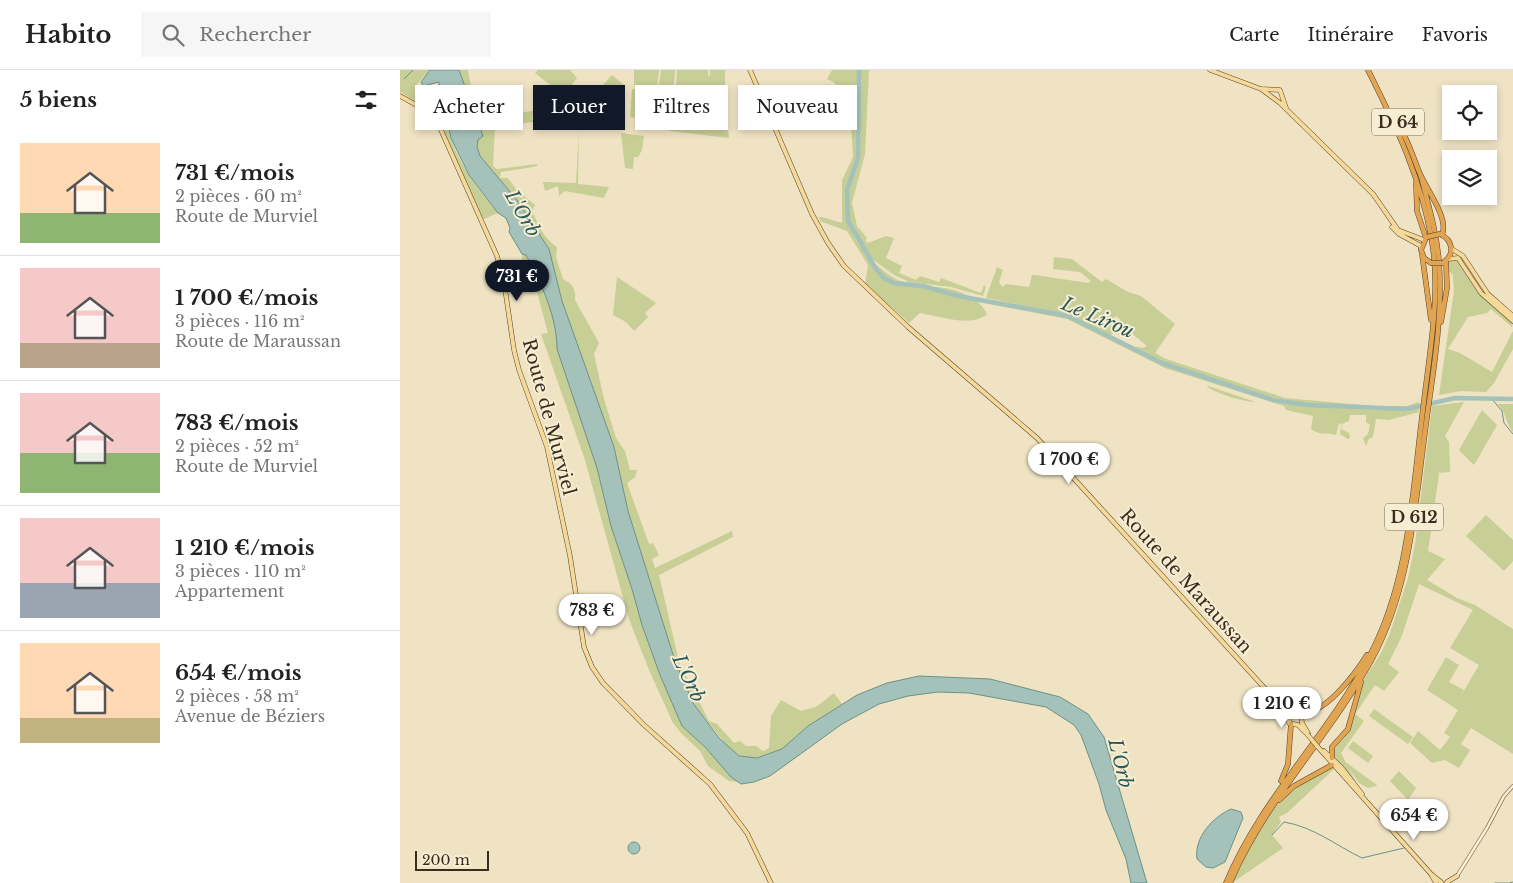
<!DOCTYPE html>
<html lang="fr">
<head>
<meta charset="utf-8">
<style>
	body { margin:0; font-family:"Libre Baskerville",serif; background:#f6f6f6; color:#222; height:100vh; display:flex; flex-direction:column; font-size:19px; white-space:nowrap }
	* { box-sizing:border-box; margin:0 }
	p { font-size:16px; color:#767676 }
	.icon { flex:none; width:28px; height:28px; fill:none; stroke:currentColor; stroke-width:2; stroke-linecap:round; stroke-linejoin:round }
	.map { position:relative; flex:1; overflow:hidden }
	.panel { display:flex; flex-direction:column; background:#fff; width:400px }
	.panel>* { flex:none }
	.guide { position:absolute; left:15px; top:15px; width:475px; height:45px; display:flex; gap:10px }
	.fabs { position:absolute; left:1042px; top:15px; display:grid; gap:10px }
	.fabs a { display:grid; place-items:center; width:55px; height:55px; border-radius:0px; background:#fff; box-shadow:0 2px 8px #0003; font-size:25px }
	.scale { position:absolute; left:15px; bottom:12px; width:74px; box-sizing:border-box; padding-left:5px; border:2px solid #3a2c1e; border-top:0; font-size:14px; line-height:18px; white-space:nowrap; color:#3a2c1e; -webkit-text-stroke:4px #f7edd3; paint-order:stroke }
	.price { position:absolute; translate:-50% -42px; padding:0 11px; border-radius:18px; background:#fff; color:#222; font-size:16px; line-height:32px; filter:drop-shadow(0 1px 2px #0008) }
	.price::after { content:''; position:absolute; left:50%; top:30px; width:15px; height:11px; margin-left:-8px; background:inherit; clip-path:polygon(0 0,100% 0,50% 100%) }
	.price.active { background:#111827; color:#fff }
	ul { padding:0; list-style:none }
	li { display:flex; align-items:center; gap:15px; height:125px; padding:0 20px }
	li+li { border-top:1px solid #e0e0e0 }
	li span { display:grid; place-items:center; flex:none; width:140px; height:100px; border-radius:0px; color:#555 }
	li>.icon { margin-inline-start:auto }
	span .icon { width:60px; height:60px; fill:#fffc; stroke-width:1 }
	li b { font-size:21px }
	h2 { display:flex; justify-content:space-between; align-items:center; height:60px; padding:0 20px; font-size:21px }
	.pill { padding:0 18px; border-radius:0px; background:#fff; box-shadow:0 2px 8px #0003; font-size:18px; line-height:45px }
	.pill.active { background:#111827; color:#fff }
	header { display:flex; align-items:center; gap:30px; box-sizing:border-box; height:70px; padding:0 25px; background:#fff; border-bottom:1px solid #e0e0e0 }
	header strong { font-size:24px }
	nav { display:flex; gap:28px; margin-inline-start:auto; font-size:18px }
	.search { width:350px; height:45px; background:#f6f6f6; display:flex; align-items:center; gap:12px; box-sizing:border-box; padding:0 18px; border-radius:0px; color:#767676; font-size:19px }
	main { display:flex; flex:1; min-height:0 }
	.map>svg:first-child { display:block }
	.green { fill:#c7ce96 }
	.water { fill:#a5c2ba; stroke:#6c9188 }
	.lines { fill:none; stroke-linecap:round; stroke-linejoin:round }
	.stream { stroke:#6c9188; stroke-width:1 }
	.river { stroke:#a5c2ba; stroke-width:4.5 }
	.minor-casing { stroke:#8a7459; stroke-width:4 }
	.major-casing { stroke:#58422d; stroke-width:5 }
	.highway-casing { stroke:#58422d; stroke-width:5.5 }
	.minor { stroke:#faf0d7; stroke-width:2.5 }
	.major { stroke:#f4d99a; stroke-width:4 }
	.highway { stroke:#e1a451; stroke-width:4.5 }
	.major-bridge-casing { stroke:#58422d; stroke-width:5; stroke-linecap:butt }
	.highway-bridge-casing { stroke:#58422d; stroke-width:5.5; stroke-linecap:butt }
	.major-bridge { stroke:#f4d99a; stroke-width:4 }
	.highway-bridge { stroke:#e1a451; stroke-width:4.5 }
	.labels { text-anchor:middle; stroke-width:4; stroke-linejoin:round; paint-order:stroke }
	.shield { fill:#f7edd3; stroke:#736654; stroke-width:1 }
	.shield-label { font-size:16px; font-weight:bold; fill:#3a2c1e }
	.street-label { font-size:18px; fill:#3a2c1e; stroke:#f7edd3 }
	.water-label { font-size:19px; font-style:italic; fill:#2c5a58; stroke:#f7edd3 }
</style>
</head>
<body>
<header>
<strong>Habito</strong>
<div class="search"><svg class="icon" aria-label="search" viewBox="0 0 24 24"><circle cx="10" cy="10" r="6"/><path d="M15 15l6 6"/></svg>Rechercher</div>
<nav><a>Carte</a><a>Itinéraire</a><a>Favoris</a></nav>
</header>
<main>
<section class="panel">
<h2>5 biens<svg class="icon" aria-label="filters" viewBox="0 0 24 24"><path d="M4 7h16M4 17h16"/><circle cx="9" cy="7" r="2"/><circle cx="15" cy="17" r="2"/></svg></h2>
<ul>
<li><span style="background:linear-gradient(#ffd9b3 70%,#8fb573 0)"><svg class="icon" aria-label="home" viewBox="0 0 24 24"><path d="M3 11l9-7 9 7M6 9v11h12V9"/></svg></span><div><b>731 €/mois</b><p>2 pièces · 60 m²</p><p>Route de Murviel</p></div></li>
<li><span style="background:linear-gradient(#f6c9c9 75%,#b9a48a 0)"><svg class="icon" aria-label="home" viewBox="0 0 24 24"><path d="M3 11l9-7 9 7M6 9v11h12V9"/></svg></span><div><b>1 700 €/mois</b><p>3 pièces · 116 m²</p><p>Route de Maraussan</p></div></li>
<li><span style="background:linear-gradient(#f6c9c9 60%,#8fb573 0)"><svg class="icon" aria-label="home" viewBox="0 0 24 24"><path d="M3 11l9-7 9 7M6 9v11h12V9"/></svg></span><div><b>783 €/mois</b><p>2 pièces · 52 m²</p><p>Route de Murviel</p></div></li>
<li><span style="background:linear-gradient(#f6c9c9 65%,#9aa5b1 0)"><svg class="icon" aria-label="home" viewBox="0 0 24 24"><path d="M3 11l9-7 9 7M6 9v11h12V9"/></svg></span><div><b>1 210 €/mois</b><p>3 pièces · 110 m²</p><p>Appartement</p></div></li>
<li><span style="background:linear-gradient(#ffd9b3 75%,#c2b280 0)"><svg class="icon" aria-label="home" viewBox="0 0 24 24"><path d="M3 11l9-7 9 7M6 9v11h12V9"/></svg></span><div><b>654 €/mois</b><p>2 pièces · 58 m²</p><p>Avenue de Béziers</p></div></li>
</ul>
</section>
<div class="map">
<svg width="1113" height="813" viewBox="0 0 1113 813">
	<rect width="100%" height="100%" fill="#efe3c3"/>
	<!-- green -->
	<path class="green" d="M0 0H30L16 15C16 30 34 26 42 39 48 51 50 66 55 79 65 103 82 124 98 143L84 149 79 142 33 38 20 34 0 22Z
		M59 0H68C71 15 70 24 86 30L89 57 88 34 91 21 117 16 118 27 103 29 105 44 133 41 132 50 140 51 95 57 93 96 97 99 137 94V96L133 97 101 102 100 108H108L116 119 135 135 132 141C139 155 143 168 157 177L156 187 163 209C173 214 176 219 175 230L199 273 194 284 204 329 216 368 225 381 230 400H237L235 407 227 413 249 474 253 473 259 485 252 489 255 498 332 461 333 467 259 505 279 592 309 651 317 654 334 673 340 671 346 676H356L363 681 369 678 371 646 381 630 401 641 416 637 434 623 442 634 408 656 382 679 357 688H349L339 686 330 680 293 633 275 591 228 441 214 377 162 231 149 179 117 130 80 86 77 77 78 70 83 66Z
		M138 0H170L177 8 171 16 180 24 185 17 192 24V27L212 5 224 15 216 27V41L183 38 171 41 150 40 163 25 135 3Z
		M234 0H259L257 18 234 16Z
		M261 0H275L273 30 246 27 244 49 230 47 232 19 258 21Z
		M277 0H308V5L310 6V0H325V37L329 68 270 61 267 59 273 40 276 20 311 24V21L276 18Z
		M432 0H469L465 84 452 133 457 156 467 168 465 171 468 173 486 166 494 168 486 188 502 196 499 203 516 210 520 206 539 212 541 208 581 223 584 215 586 217 583 226 551 217 509 212 494 205 472 189 448 153C458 180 483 207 512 216 519 218 528 216 535 217 554 218 579 226 587 244 572 258 539 246 520 243L509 253 465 214 468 195 447 161 420 151 419 147H422L442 153V110L453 87 451 52H445V44L448 42C445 27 442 15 427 9Z
		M179 59 178 114 209 117 204 128 165 121 159 126 158 116 145 121 143 112H145L176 113Z
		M221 63 244 66 242 80 238 87H234L233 99 225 98Z
		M122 184 126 185C141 213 159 246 157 279L197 398 211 456 232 519 242 555 260 605 280 651 337 712 329 711 308 696 300 681 281 663 273 653 249 600 229 549 185 390 141 264 148 263 137 222 122 193Z
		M1050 185 1058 189 1074 215 1113 252 1112 257 1091 239 1087 243 1068 247 1048 279 1060 283 1092 302 1113 261V279L1094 313 1086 322 1061 321 1039 325 1054 221 1053 205 1041 194 1044 189Z
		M654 187 672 189 702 212 706 209 728 222 741 226 775 254 755 283 766 289 885 328 973 336H1007L1019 332V335L1007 338 972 337 909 333 869 327 763 292 734 276 743 278 747 276 719 253 720 249 716 246 712 251 713 264 710 265 669 245 586 228 597 197 603 200 599 212 602 217 606 214 629 217 632 205H635L688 213 691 211 680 202 653 199Z
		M217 207 256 233 245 243 248 247 234 261 226 252 213 245Z
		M588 232 669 248 763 294 869 329 910 335 976 340H1007L1019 337V342L989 350 976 349 973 367 969 369 966 376 963 368 968 364 970 354 966 353V345H950L949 351 942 354 941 359 949 363 950 368 948 369 940 364 941 354 939 353 936 365C927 362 921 366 911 359L913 346 886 340 884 336 765 298 667 249 589 234Z
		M808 316 856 332C840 331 821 325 807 317Z
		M1064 332 1045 366 1049 372 1050 402 1037 403 1039 404 1028 481 1045 489 1027 510 1057 528 1075 535 1113 559V684L1071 658 1061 674 1070 680 1059 698 1045 690 1032 693 1010 673 1018 661 1040 680 1050 667 1044 663 1058 640 1027 620 1046 587 1059 595 1049 612 1064 620 1055 636 1079 595 1050 578 1073 540 1019 514 1001 568 988 594 999 602 984 621 975 615 955 644 964 651 941 683 957 714 934 689V680L948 663 961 614 981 583 990 563 1008 508 1015 474 1032 336Z
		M1097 334H1113V362C1105 353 1106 340 1097 334Z
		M1082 340 1097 355 1074 395 1059 380Z
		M1086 445 1113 470V491L1104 501 1066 466Z
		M974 639 1013 667 1008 674 969 646Z
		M953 671 973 686 968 693 948 678Z
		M944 691 977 715 976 716 968 718 959 713Z
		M930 696 934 699 887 743 879 747 881 752 872 765 883 778 832 813C848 780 864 742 893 718 904 709 918 703 930 696Z
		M999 701 1016 718 1008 730 990 711Z"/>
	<!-- water -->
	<path class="water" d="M30 0H59L83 66 78 70 77 77 80 86 117 130 149 179 162 231 214 377 228 441 275 591 293 633 319 668 339 686 357 688 382 679 408 656 457 625 487 613 519 606 590 609 660 627 688 644 704 667 747 813H731L726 789 706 740 699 714 681 665 674 655 646 637 569 623 538 622 508 626 479 634 442 654 370 706 354 712 341 714 331 707 305 677 282 656 260 605 242 555 232 519 211 456 197 398 157 279C157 246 141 213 126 185L122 184 109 162 110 158 106 148 98 143 69 105 51 68 45 39 38 29 22 23 39 15V12L23 16 21 12Z
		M831 739 841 742 843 748 825 792 813 798 806 797 797 789C794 767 813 747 831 739Z
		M228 778a6 6 0 1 1 12 0a6 6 0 1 1-12 0Z"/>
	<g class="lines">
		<!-- stream -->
		<path class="stream" d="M4 9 13 0
			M1091 328 1102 341 1104 353 1113 364
			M872 765 884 752C914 757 935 775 962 788L1004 778
			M1095 813H1108
			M1109 813 1113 812"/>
		<!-- river -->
		<path class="river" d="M459 0 458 88 447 120 448 151 476 199 484 208 494 213 523 216 558 226 668 246 762 293 873 330 909 335 1007 339 1055 328 1113 329"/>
		<!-- minor casing -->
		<g class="minor-casing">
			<path id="minor" d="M1057 806 1087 758 1104 726 1113 716"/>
		</g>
		<!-- major casing -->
		<g class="major-casing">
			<path id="major" d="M350 0 412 144 428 173 444 196 508 257 637 368 889 645
				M810 0 861 19 880 20 886 38
				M861 19 880 33 973 124 998 160 1024 170
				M0 26 29 42 37 51 97 186 104 212 114 280 119 300 147 377 170 486 184 577 192 597 203 613 244 655 310 714 347 763 371 813
				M992 157 999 164 1021 176V179
				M1052 179 1063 186 1088 224 1113 246
				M1048 189 1058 188 1081 223 1113 251
				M884 638 901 643 902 653 908 663
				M889 645V653L898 655 905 662
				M917 676 1031 804 1041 812
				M924 681 941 697 962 724
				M1032 806 1036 813
				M1047 812 1057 806"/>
		</g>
		<!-- highway casing -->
		<g class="highway-casing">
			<path id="highway" d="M1004 65C1011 78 1015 93 1021 106 1028 121 1049 149 1042 165
				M1016 113 1017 141 1026 168
				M1040 164C1053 170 1055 184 1044 192
				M1026 168 1021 180 1024 188 1031 193
				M1022 184 1031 250
				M1041 252 1047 218 1046 191
				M899 642C922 649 956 603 967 585
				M932 688V677L948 659 961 612
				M881 711 888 694 891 654
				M879 730 894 716 932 695
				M826 813C861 729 927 666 969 587 1010 510 1012 423 1023 339 1029 285 1041 226 1032 172 1021 108 997 58 968 0
				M830 813C865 731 928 668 971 591 1012 516 1015 431 1027 347 1034 296 1043 244 1039 192 1037 163 1028 134 1021 106"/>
		</g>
		<!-- minor -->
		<use href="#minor" class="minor"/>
		<!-- major -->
		<use href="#major" class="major"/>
		<!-- highway -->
		<use href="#highway" class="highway"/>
		<!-- major-bridge casing -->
		<g class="major-bridge-casing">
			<path id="major-bridge" d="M907 664 917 676"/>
		</g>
		<!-- highway-bridge casing -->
		<g class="highway-bridge-casing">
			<path id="highway-bridge" d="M1027 167 1040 164
				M1031 193H1043"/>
		</g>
		<!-- major-bridge -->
		<use href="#major-bridge" class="major-bridge"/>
		<!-- highway-bridge -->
		<use href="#highway-bridge" class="highway-bridge"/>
	</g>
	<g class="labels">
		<!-- shield labels -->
		<g class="shield">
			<rect x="972" y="38.5" width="52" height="27" rx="4"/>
			<rect x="985" y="433.5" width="58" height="27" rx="4"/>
		</g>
		<g class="shield-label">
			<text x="998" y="58">D 64</text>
			<text x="1014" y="453">D 612</text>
		</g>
		<!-- street labels -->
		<g class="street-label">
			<text transform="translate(149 347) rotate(75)" y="6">Route de Murviel</text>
			<text transform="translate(786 511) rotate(48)" y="6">Route de Maraussan</text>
		</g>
		<!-- water labels -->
		<g class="water-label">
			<text transform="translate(123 143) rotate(60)" y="7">L'Orb</text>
			<text transform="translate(698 247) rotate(23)" y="7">Le Lirou</text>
			<text transform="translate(289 608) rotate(65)" y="7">L'Orb</text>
			<text transform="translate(721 693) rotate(76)" y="7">L'Orb</text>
		</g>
	</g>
</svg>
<div class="fabs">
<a><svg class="icon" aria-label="locate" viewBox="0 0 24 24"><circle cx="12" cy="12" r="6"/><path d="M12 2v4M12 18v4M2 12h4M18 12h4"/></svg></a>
<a><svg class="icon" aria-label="layers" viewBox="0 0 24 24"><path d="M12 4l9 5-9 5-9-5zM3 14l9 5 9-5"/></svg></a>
</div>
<div class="scale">200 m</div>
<b class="price active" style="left:117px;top:232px">731 €</b>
<b class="price" style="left:669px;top:415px">1 700 €</b>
<b class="price" style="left:192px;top:566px">783 €</b>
<b class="price" style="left:882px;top:659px">1 210 €</b>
<b class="price" style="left:1014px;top:771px">654 €</b>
<div class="guide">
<a class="pill">Acheter</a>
<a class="pill active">Louer</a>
<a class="pill">Filtres</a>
<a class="pill">Nouveau</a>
</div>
</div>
</main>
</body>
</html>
